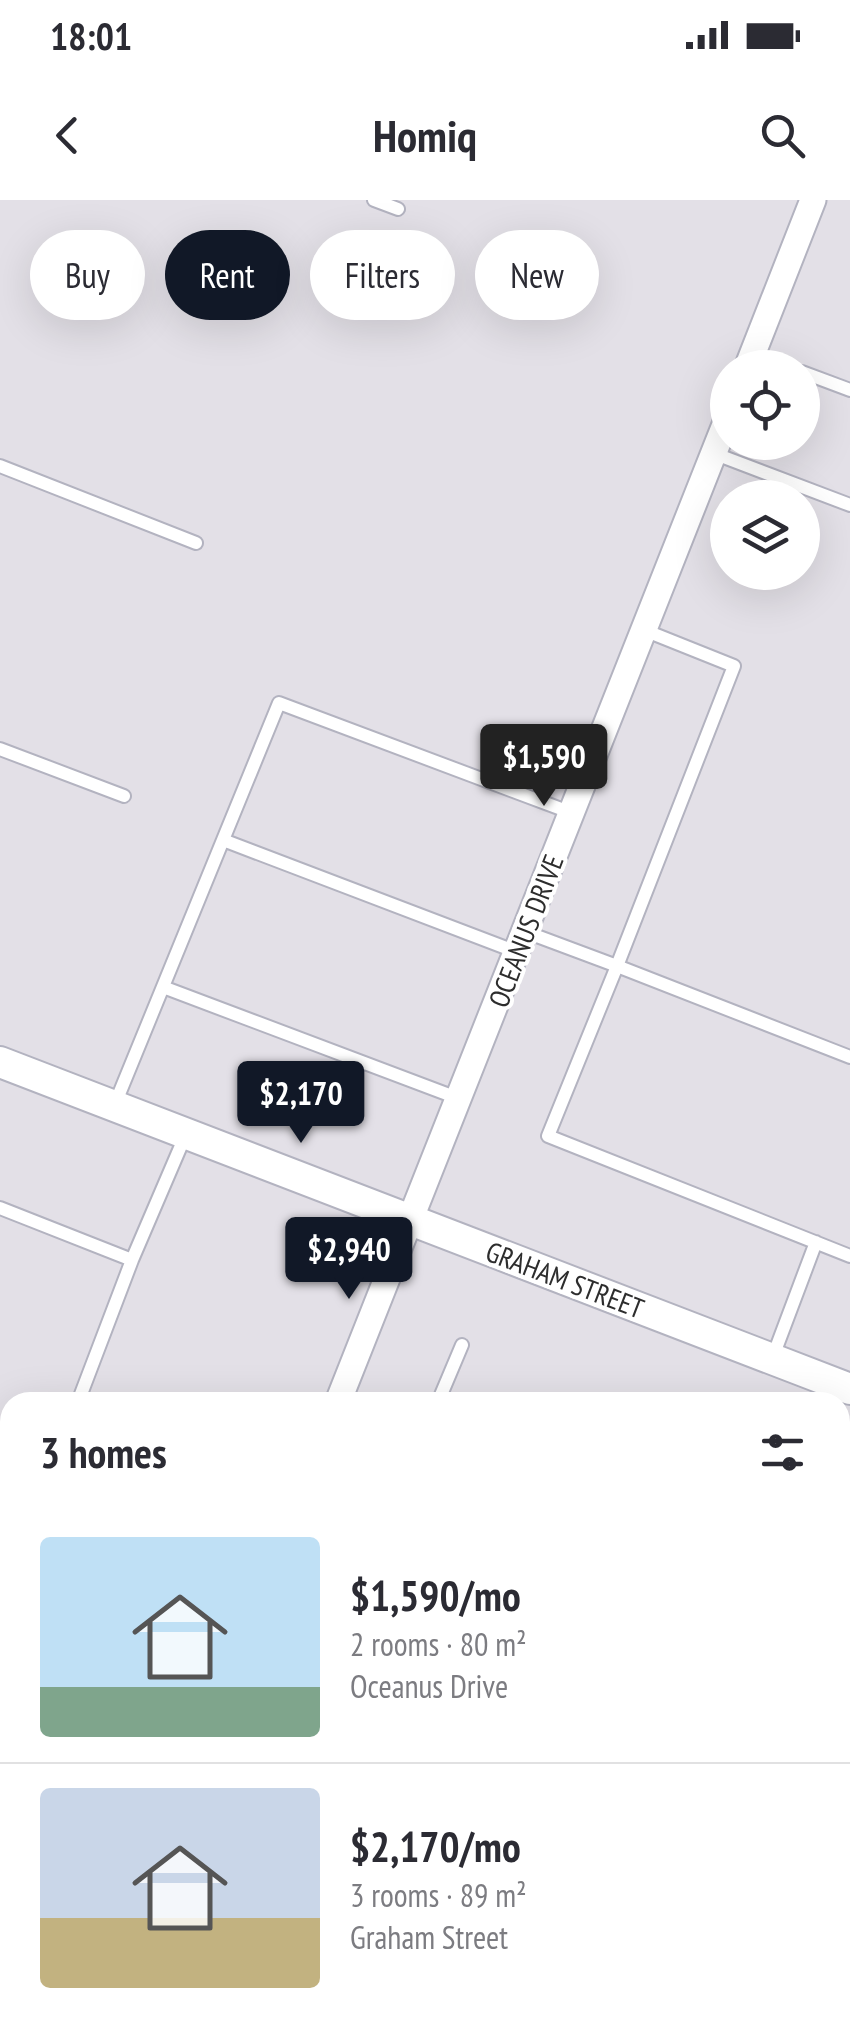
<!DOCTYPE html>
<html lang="en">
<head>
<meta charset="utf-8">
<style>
	body { margin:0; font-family:"PT Sans Narrow",sans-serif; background:#f7f7f7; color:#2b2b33; height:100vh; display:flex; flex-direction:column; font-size:38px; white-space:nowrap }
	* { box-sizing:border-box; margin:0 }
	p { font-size:32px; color:#7c7c81 }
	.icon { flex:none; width:55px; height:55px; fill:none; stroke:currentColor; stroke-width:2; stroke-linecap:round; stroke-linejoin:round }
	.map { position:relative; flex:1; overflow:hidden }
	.panel { position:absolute; left:0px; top:1192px; width:850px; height:642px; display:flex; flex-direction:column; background:#fff; border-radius:30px 30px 0 0; box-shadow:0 10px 40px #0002 }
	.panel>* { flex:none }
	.banner { position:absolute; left:30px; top:30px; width:790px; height:90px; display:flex; gap:20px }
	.buttons { position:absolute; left:710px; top:150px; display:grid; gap:20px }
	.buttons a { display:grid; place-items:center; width:110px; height:110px; border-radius:50%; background:#fff; box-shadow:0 10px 40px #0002; font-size:50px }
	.price { position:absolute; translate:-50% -85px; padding:0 22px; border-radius:10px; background:#111827; color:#fff; font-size:32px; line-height:65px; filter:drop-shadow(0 2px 5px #0008) }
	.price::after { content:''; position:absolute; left:50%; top:60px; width:30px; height:22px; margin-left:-15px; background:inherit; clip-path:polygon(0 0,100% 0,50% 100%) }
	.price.current { background:#222; color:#fff }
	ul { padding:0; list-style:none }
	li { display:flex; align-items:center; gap:30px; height:250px; padding:0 40px }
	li+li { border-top:2px solid #e1e1e2 }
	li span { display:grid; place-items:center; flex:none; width:280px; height:200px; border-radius:10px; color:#555 }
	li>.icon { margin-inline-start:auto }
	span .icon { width:120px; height:120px; fill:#fffc; stroke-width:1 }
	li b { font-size:42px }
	h2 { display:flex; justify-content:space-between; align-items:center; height:120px; padding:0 40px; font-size:42px }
	.pill { padding:0 35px; border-radius:45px; background:#fff; box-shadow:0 10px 40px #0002; font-size:35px; line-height:90px }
	.pill.current { background:#111827; color:#fff }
	.status { display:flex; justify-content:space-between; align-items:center; height:70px; padding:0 50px; background:#fff; direction:ltr }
	.status svg { height:28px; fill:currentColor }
	header { display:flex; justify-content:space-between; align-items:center; height:130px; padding:0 40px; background:#fff; font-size:45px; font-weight:800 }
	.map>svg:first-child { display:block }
	.industrial { fill:#e3e0e7; fill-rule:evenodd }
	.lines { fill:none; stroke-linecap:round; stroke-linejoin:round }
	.service-casing { stroke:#b3b3c0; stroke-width:16 }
	.minor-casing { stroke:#b3b3c0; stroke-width:29 }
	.tertiary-casing { stroke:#b3b3c0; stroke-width:34 }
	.service { stroke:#fff; stroke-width:12 }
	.minor { stroke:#fff; stroke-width:25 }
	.tertiary { stroke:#fff; stroke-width:30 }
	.labels { text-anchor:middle; stroke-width:8; stroke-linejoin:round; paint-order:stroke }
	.street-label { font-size:28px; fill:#2d2d2d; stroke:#fff }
</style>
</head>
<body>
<div class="status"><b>18:01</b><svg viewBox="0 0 49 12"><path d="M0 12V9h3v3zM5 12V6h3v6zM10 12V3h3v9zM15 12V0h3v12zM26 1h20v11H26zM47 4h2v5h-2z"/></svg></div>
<header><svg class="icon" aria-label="back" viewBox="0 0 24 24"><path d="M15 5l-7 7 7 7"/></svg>Homiq<svg class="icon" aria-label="search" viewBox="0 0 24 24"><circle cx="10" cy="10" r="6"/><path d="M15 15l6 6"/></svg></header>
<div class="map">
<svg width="850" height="1834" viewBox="0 0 850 1834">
	<rect width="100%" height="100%" fill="#eeebdf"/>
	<!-- industrial -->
	<path class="industrial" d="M0 0H850V1834H0ZM728 168H802V242H728ZM728 298H802V372H728ZM10 1202H840V1825H10Z"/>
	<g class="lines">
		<!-- service casing -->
		<g class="service-casing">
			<path id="service" d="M374 0 398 9
				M753 153 791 168
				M802 172 850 190
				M713 253 850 305
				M0 266 196 343
				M644 430 734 466 617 766 850 857
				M0 549 124 596
				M223 640 517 752
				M526 732 617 766 548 936 850 1056
				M163 787 460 899
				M115 904 279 503 572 613
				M0 1008 132 1060
				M772 1159 816 1042
				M78 1202 132 1060 186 934
				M438 1202 462 1145
				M0 1405 10 1379
				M840 1451 850 1426
				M840 1553 850 1557
				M840 1733 850 1707
				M555 1825 579 1834
				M710 1834 713 1825
				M801 1834 805 1825"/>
		</g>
		<!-- minor casing -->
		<g class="minor-casing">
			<path id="minor" d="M747 168 813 0
				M338 1202 728 217
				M126 1834 130 1825
				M592 1834 595 1825"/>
		</g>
		<!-- tertiary casing -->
		<g class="tertiary-casing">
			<path id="tertiary" d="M0 862 850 1189"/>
		</g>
		<!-- service -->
		<use href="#service" class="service"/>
		<!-- minor -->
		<use href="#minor" class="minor"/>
		<!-- tertiary -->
		<use href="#tertiary" class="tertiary"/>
	</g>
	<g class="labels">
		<!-- street labels -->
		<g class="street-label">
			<text transform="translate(526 731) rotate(-69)" y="10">OCEANUS DRIVE</text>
			<text transform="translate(565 1080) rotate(21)" y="10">GRAHAM STREET</text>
		</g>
	</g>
</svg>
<div class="buttons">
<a><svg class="icon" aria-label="locate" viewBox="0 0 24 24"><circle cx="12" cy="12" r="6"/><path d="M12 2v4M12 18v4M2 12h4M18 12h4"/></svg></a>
<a><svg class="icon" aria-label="layers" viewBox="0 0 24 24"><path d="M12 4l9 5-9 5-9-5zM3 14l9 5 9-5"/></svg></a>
</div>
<b class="price current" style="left:544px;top:609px">$1,590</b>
<b class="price" style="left:301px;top:946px">$2,170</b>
<b class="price" style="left:349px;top:1102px">$2,940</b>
<div class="banner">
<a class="pill">Buy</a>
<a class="pill current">Rent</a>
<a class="pill">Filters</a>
<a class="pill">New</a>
</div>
<section class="panel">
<h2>3 homes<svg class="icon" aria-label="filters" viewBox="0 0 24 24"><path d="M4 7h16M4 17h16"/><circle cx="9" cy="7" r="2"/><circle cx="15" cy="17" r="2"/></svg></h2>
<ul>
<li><span style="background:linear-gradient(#bfe0f5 75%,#7fa58c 0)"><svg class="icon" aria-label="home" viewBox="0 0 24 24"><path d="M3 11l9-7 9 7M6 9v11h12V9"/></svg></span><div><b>$1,590/mo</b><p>2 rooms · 80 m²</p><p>Oceanus Drive</p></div></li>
<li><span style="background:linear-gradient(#c9d6e8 65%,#c2b280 0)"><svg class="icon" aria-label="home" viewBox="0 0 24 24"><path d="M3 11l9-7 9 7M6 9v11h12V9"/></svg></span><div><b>$2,170/mo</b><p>3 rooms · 89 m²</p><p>Graham Street</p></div></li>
</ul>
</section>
</div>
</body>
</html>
